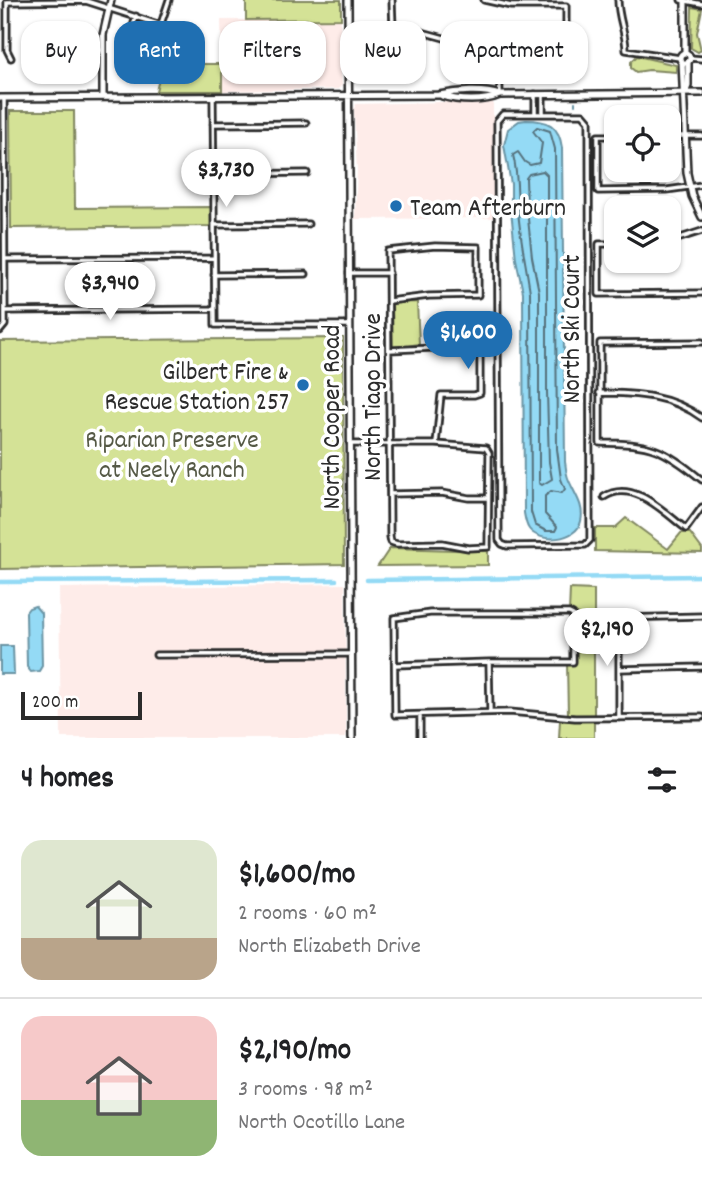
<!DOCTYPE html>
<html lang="en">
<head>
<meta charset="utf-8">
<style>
	body { margin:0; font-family:Dekko,sans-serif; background:#f2f2f2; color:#202124; height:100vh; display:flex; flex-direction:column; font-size:26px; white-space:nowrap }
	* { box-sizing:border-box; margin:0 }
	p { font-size:23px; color:#757577 }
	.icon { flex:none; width:38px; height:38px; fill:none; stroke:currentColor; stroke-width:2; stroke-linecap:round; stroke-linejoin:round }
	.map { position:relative; height:738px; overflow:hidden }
	.panel { display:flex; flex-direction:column; background:#fff; flex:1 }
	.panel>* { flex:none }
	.guide { position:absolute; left:21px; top:21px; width:662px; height:63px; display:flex; gap:14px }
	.fabs { position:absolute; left:604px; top:105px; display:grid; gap:14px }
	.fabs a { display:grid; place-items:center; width:77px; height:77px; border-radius:14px; background:#fff; box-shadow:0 2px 5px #0004; font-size:35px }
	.scale { position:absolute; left:21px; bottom:18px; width:121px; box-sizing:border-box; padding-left:7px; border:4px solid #2b2b2b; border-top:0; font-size:19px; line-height:24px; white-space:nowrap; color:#2b2b2b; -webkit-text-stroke:5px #fff; paint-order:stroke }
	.price { position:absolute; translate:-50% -60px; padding:0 16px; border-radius:24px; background:#fff; color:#222; font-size:23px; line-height:46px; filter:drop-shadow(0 2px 4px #0008) }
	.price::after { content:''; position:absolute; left:50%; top:42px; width:21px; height:16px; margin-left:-10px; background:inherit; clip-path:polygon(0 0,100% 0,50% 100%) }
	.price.selected { background:#1f6fb2; color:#fff }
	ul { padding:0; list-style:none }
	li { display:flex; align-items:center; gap:21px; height:175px; padding:0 21px }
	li+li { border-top:2px solid #e0e0e0 }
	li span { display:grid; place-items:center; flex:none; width:196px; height:140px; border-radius:21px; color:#555 }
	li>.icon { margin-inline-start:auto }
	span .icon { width:84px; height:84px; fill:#fffc; stroke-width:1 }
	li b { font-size:30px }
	h2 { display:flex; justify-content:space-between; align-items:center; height:84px; padding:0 21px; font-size:30px }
	.pill { padding:0 24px; border-radius:21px; background:#fff; box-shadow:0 2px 5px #0004; font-size:24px; line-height:63px }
	.pill.selected { background:#1f6fb2; color:#fff }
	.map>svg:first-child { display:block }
	.built { fill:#feece9 }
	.green { fill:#d4e296; stroke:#808660; stroke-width:2 }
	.water { fill:#94daf5; stroke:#6a94a4; stroke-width:2 }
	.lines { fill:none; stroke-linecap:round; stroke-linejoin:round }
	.shore { stroke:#55717c; stroke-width:2 }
	.stream { stroke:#6a94a4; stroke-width:2 }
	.canal { stroke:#94daf5; stroke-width:4.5 }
	.street-casing { stroke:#2b2b2b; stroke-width:9 }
	.secondary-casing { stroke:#2b2b2b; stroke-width:10 }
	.street { stroke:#fff; stroke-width:3.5 }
	.secondary { stroke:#fff; stroke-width:5 }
	.poi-dot { fill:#1f6fb2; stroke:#fff; stroke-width:2.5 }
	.labels { text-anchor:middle; stroke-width:7; stroke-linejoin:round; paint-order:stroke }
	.poi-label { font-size:26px; fill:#2b2b2b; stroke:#fff; text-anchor:start }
	.street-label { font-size:26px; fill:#2b2b2b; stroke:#fff }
	.park-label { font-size:26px; fill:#555946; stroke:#fff }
</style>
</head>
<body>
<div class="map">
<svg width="702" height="738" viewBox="0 0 702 738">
	<rect width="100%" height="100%" fill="#fff"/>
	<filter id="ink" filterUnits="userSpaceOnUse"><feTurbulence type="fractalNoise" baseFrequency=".0143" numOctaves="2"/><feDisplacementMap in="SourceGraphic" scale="14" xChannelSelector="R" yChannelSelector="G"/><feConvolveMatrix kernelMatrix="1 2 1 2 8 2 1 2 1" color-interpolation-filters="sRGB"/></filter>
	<g filter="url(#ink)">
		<!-- built -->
		<path class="built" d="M341 19 339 50 342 85 338 89 222 91 221 20Z
			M493 101 494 218 355 219 357 170 354 109 356 104Z
			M345 584 346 738H61L59 588Z"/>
		<!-- green -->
		<path class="green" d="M246 0H341V19L246 20Z
			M692 7 702 9 697 33 701 50 698 52 691 48Z
			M165 55 188 64H222V91H156Z
			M637 56 676 65V72L649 70 636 72 631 68V62Z
			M10 111H74L75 208 211 207V226L11 228Z
			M417 302 419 344 393 348 392 303Z
			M343 338 344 564 0 569V341Z
			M626 518 668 549 681 533H690L702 549V553L595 551V528H615Z
			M390 548 488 551V565L378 566Z
			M570 589 594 590V715H568L567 662H573V615L569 613Z
			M560 720 594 721V738H559Z"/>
		<!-- water -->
		<path class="water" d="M526 120C548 120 559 125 562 148L565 462C566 467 566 473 568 478 573 492 585 505 581 521 577 541 540 544 529 529 526 525 525 519 524 513L523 292 516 259 511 210V184L504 145 508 129 519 121Z
			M35 606 41 613 42 666 39 671 31 672 27 667 26 612 29 608Z
			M0 646H13L14 674H0Z"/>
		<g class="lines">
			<!-- shore -->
			<path class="shore" d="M537 127 550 131 555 149 557 449 561 479 565 489 562 493 551 491 545 496V514L557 527 555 531H546L535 525 531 512 530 292C526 264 520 238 518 210 517 191 518 174 513 155L518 152 525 162 530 165 539 163 542 143 533 131Z
				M543 171 547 175V392L549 462 552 479 542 485 539 483V292L532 257 527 209 526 178 529 174Z"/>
			<!-- stream -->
			<path class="stream" d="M575 102V105"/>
			<!-- canal -->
			<path class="canal" d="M367 580 702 576
				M0 582 336 580"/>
			<!-- street casing -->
			<g class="street-casing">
				<path id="street" d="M392 0 394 57
					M618 0C618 18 626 33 626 50L680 58
					M681 0 702 4
					M7 2 86 1 195 36
					M7 2V50L11 58
					M161 24 169 0
					M348 30H408L422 32 499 53 566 54V6H511L484 0
					M47 50H103
					M499 53 500 95
					M135 57C127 44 132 30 136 16
					M690 58 702 59
					M448 66 455 41
					M535 94V113
					M213 97 215 325H349
					M503 114H583L589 121 590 540 585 545 507 546 502 544 499 540 497 121Z
					M543 114V95
					M213 124 306 123
					M616 136H598V191L667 190 702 185
					M668 136H702
					M213 174 307 173
					M214 225 308 224
					M668 242 702 231
					M616 244H599V294L702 293
					M5 259 214 258
					M349 273H389
					M214 275 306 274
					M5 311 214 309
					M0 331 5 325 4 98
					M702 342 600 343V443C650 443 663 448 702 480
					M389 350 478 346 480 350V393L474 395H441L436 444
					M599 393C636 393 671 395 702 418
					M350 444H436L486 448 489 453 488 547 468 548 442 543 397 544 391 542 390 537 388 251 435 246 478 247V295L429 296 389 301
					M390 494 442 493 469 498H488
					M604 497C632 478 664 512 686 529L702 507
					M156 655 351 654
					M489 662 490 712
					M395 665 489 662H573V615L569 613H430L394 618 395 715 510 712 575 718 702 717
					M619 669 702 667
					M420 715V738
					M619 718V618L702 616"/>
			</g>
			<!-- secondary casing -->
			<g class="secondary-casing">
				<path id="secondary" d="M348 0 352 738
					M680 58a5 5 0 1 1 10 0a5 5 0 1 1-10 0Z
					M685 53V0
					M682 62 687 173 692 196 702 217
					M685 93 688 86V62
					M442 96C458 101 484 102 500 95
					M103 97V35L111 0
					M0 98 439 95C457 91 483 89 500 95L702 93"/>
			</g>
			<!-- street -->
			<use href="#street" class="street"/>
			<!-- secondary -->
			<use href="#secondary" class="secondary"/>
		</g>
	</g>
	<!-- markers -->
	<g class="poi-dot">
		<circle cx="396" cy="206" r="7"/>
		<circle cx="303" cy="385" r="7"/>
	</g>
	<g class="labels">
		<!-- poi labels -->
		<g class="poi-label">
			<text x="410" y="215">Team Afterburn</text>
			<text x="289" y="379" text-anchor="end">Gilbert Fire &amp;<tspan x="289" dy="30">Rescue Station 257</tspan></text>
		</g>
		<!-- street labels -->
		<g class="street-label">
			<text transform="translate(570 329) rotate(-90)" y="9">North Ski Court</text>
			<text transform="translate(371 397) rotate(-90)" y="9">North Tiago Drive</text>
			<text transform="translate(330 417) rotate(-90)" y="9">North Cooper Road</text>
		</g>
		<!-- park labels -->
		<g class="park-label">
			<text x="172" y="447">Riparian Preserve<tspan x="172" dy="30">at Neely Ranch</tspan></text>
		</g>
	</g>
</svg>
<div class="fabs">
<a><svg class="icon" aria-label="locate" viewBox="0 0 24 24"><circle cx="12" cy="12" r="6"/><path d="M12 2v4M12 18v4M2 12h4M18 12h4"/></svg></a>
<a><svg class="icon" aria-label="layers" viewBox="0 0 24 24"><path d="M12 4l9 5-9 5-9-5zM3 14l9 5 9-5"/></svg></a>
</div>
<div class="scale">200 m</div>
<b class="price" style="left:226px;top:209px">$3,730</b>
<b class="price" style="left:110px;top:322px">$3,940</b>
<b class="price selected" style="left:468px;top:371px">$1,600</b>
<b class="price" style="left:607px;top:668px">$2,190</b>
<div class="guide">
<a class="pill">Buy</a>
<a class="pill selected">Rent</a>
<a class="pill">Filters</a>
<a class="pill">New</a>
<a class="pill">Apartment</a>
</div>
</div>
<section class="panel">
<h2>4 homes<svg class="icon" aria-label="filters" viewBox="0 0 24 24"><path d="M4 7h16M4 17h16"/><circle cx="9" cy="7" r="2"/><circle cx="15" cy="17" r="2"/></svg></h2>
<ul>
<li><span style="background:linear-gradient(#dfe7d0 70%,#b9a48a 0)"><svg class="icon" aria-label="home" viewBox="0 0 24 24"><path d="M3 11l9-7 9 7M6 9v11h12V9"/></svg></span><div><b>$1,600/mo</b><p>2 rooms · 60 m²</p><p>North Elizabeth Drive</p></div></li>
<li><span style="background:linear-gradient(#f6c9c9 60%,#8fb573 0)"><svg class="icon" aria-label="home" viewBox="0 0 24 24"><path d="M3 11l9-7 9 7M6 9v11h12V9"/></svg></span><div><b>$2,190/mo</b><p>3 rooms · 98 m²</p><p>North Ocotillo Lane</p></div></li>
</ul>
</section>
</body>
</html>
